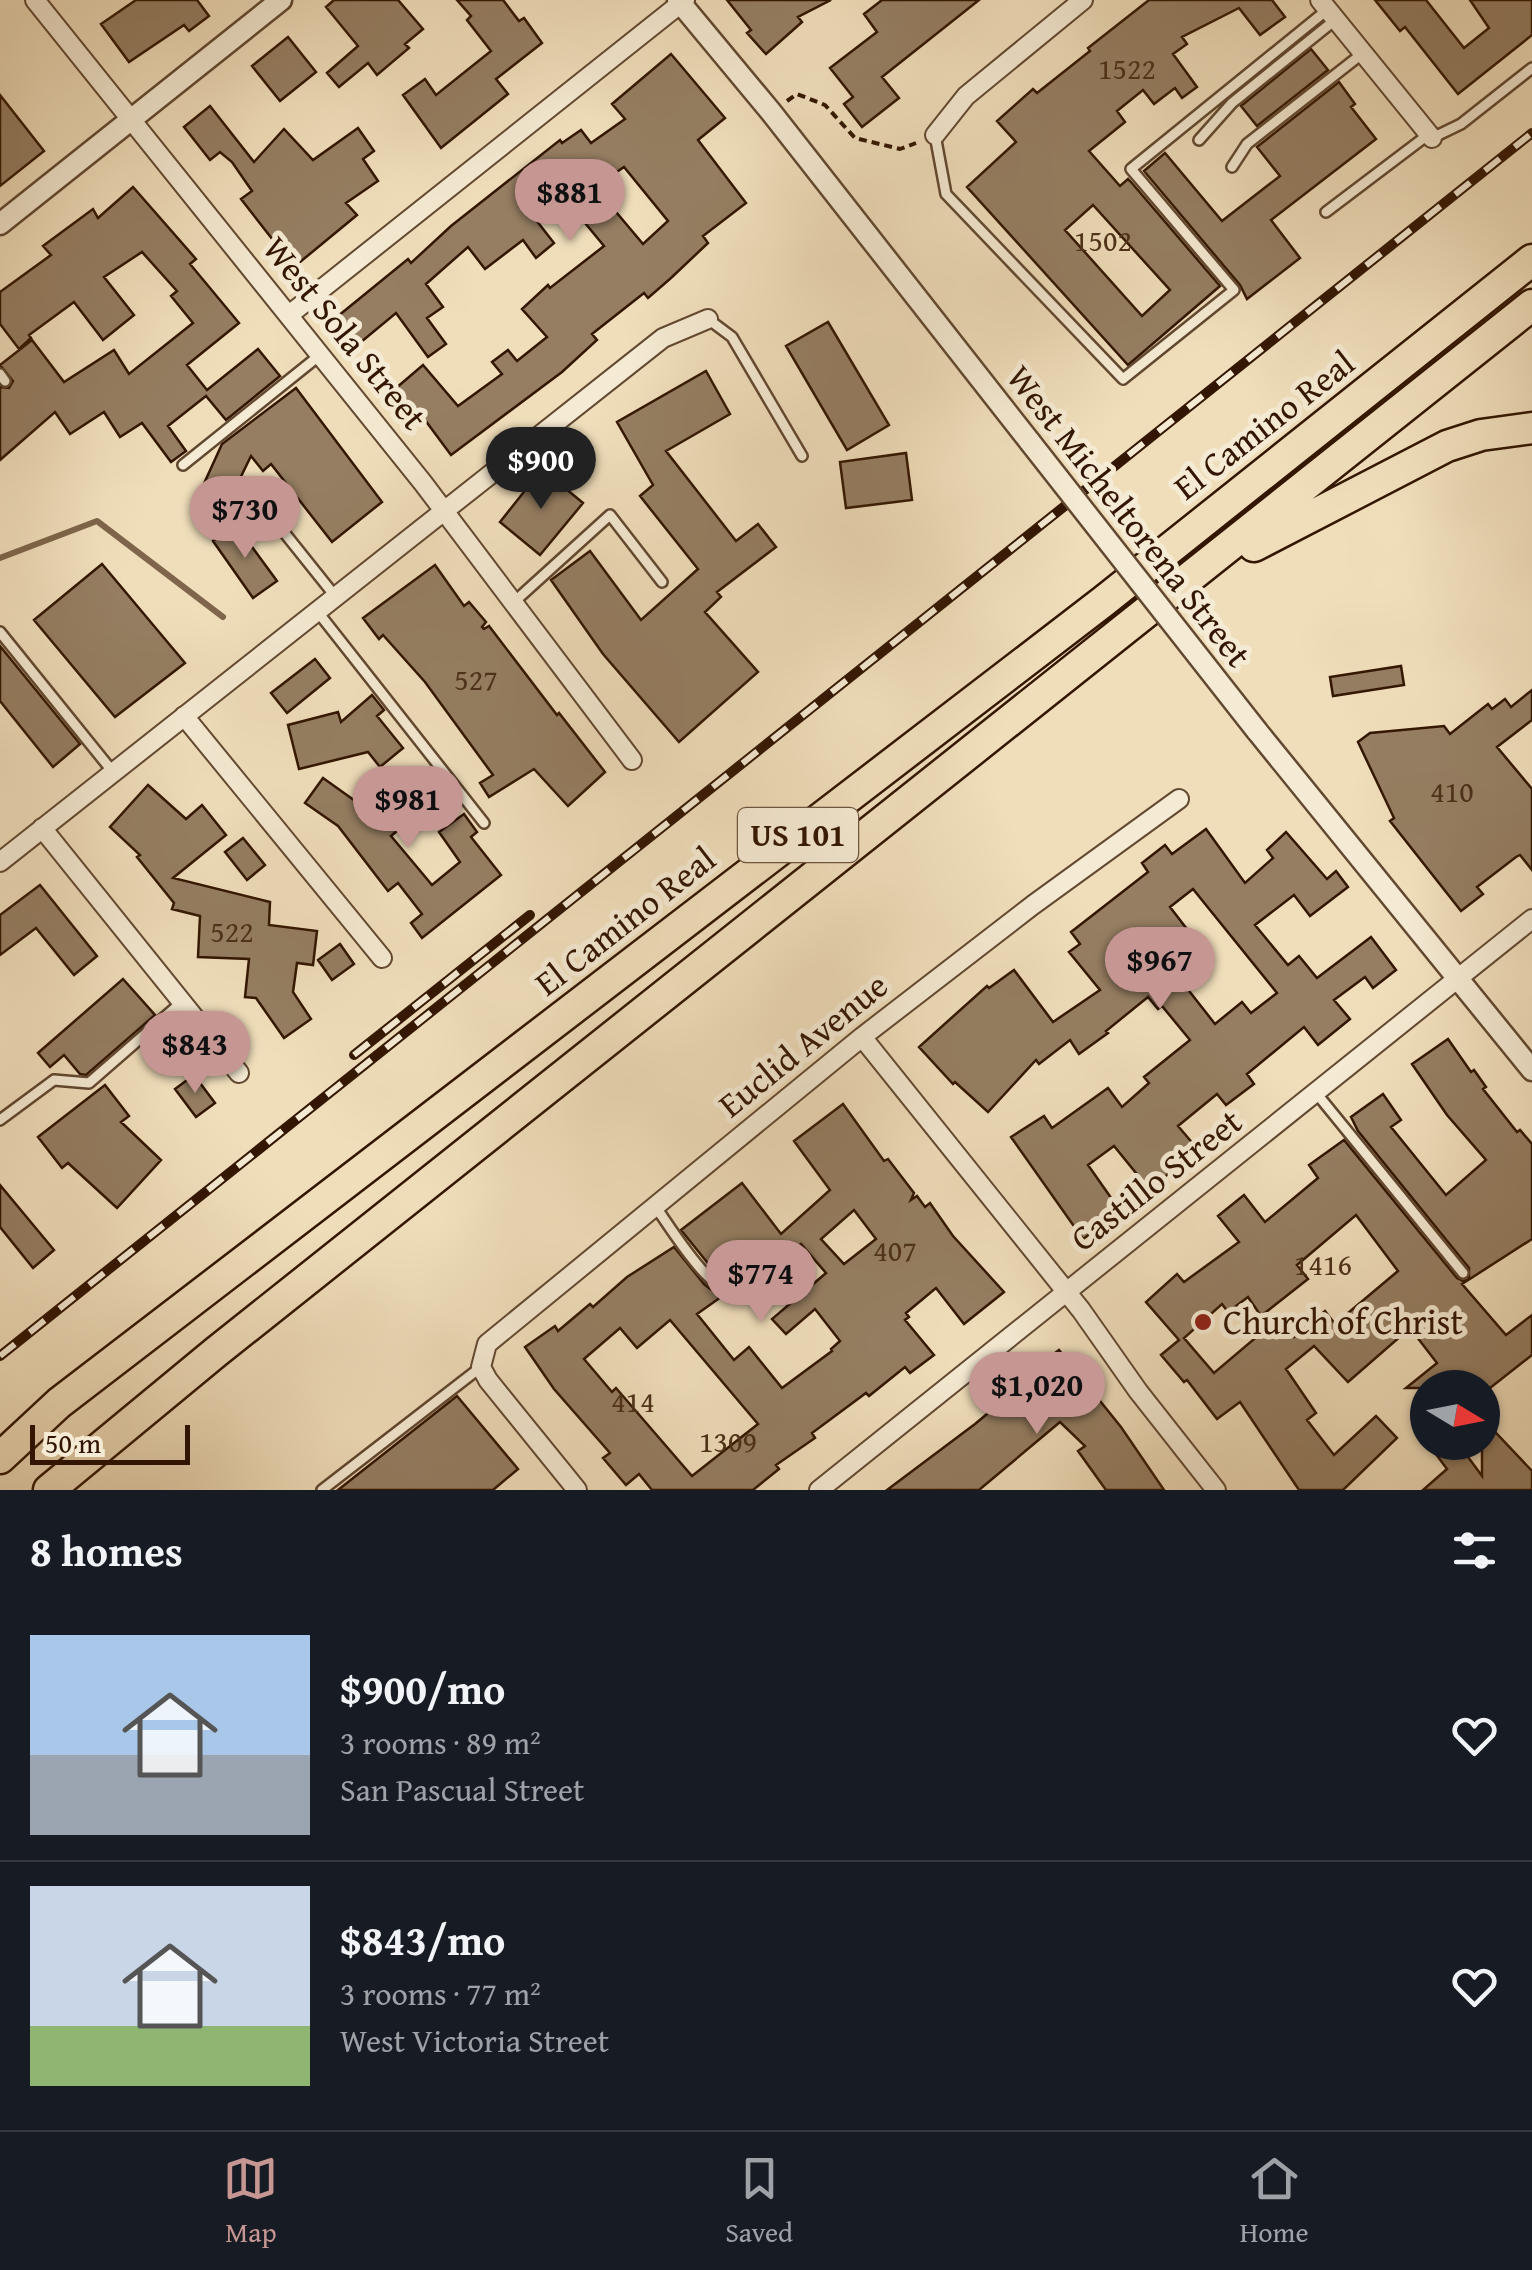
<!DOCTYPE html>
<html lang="en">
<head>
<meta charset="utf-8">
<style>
	body { margin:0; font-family:"Gentium Book Plus",serif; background:#242831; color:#f1f3f6; height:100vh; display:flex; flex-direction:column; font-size:38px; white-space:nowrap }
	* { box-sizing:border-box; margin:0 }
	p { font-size:32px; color:#9ea1a6 }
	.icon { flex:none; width:55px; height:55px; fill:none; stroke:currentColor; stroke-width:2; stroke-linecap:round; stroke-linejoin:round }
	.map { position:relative; height:1490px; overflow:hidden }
	.details { display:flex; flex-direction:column; background:#171b24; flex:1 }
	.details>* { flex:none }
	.needle { width:65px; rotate:100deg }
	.fabs { position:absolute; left:1410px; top:1370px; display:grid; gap:20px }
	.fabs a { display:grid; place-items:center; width:90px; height:90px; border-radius:50%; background:#171b24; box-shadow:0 2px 8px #0004; font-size:50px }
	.scale { position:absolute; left:30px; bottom:25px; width:160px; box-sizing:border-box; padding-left:10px; border:5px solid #331601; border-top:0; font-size:28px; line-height:35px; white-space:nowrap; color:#331601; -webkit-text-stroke:8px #f5ead3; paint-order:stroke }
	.price { position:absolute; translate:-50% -85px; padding:0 22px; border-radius:35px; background:#c59692; color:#111; font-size:32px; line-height:65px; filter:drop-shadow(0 2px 5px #0008) }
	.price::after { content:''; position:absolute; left:50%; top:60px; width:30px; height:22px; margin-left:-15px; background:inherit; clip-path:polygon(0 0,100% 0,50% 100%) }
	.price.active { background:#222; color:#fff }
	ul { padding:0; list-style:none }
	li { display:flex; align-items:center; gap:30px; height:250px; padding:0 30px }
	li+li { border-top:2px solid #363941 }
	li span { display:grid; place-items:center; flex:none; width:280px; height:200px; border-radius:0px; color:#555 }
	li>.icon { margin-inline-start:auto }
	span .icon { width:120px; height:120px; fill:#fffc; stroke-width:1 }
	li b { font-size:42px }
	h2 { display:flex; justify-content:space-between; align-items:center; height:120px; padding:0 30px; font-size:42px }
	.menu { display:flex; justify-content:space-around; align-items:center; height:140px; border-top:2px solid #363941; background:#171b24; font-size:28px; color:#9ea1a6 }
	.menu a { display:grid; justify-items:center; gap:5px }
	.menu .active { color:#c59692 }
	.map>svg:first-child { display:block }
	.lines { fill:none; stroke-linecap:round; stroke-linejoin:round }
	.stream { stroke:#7e654b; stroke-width:6 }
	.building { fill:#957e62; stroke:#331601; stroke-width:2.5; fill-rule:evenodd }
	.service-casing { stroke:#624830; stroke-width:14 }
	.minor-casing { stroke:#624830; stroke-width:22 }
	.tertiary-casing { stroke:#624830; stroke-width:25 }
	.motorway-casing { stroke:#331601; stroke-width:35 }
	.path { stroke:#331601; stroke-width:4; stroke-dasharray:8 5; stroke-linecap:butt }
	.service { stroke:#f5ead3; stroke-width:9 }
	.minor { stroke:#f5ead3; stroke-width:18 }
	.tertiary { stroke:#f5ead3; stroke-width:20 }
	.motorway { stroke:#f0debb; stroke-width:30 }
	.rail-casing { stroke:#331601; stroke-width:10 }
	.rail { stroke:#f5ead3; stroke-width:6; stroke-dasharray:19; stroke-linecap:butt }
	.tertiary-bridge-casing { stroke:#624830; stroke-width:25; stroke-linecap:butt }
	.tertiary-bridge { stroke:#f5ead3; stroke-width:20 }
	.poi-dot { fill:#8f2418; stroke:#f5ead3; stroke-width:4 }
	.labels { text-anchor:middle; stroke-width:10; stroke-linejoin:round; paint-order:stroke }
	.number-label { font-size:30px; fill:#4c3019 }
	.shield { fill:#f5ead3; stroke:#6d5640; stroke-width:2.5 }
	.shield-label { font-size:32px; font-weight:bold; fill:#331601 }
	.street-label { font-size:35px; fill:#331601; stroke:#f5ead3 }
	.poi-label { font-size:35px; fill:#331601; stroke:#f5ead3; text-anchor:start }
</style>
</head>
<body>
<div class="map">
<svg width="1532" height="1490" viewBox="0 0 1532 1490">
	<rect width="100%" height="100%" fill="#f0debb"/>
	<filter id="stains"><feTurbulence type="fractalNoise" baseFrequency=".002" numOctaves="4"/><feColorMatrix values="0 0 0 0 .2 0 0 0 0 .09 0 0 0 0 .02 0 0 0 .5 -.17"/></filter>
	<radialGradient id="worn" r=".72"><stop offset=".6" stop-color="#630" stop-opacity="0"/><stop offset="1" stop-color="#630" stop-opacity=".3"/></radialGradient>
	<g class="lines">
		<!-- stream -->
		<path class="stream" d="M0 558 97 521 223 617"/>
	</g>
	<!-- building -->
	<path class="building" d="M136 0H197L209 16 189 31 184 25 129 62 101 24Z
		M334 0H398L423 29 405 44 409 48 377 75 368 63 339 87 327 73 358 46 326 7Z
		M457 0H503L519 21 524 18 542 43 496 79 508 94 441 148 403 95 425 79 436 95 491 51 467 20 471 16Z
		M727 0H831L798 17 802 22 766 54 747 33 751 30Z
		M882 0H979L882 77 899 98 862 127 844 104 853 97 830 68 877 32 864 14Z
		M1149 0H1272L1285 17 1260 35 1239 8 1182 37 1187 44 1173 54 1197 87 1182 98 1175 88 1154 104 1143 90 1117 111 1125 122 1089 151 1120 186 1128 179 1131 182 1220 286 1128 365 967 187 1016 142 997 121 1033 89 1037 93 1090 51 1088 48ZM1093 205 1170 290 1142 316 1065 230Z
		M1375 0H1426L1464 48 1489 28 1470 0H1532V35L1458 94 1405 27 1400 31Z
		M288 37 316 72 280 101 252 66Z
		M1311 49 1328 70 1257 126 1241 106Z
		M671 54 725 118 698 140 746 203 703 236 708 243 671 278 648 298 644 293 592 334 597 340 562 372 451 455 422 416 420 418 395 389 423 365 458 406 502 374 492 362 508 350 517 361 547 337 522 309 548 285 550 288 604 246 557 189 529 211 554 243 536 258 523 240 485 269 468 247 426 284 443 307 427 318 446 344 428 357 396 313 355 347 332 321 408 259 411 263 451 226 560 140 562 143 581 130 591 143 625 119 612 104ZM624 167 668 221 643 244 595 187Z
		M1339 82 1355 104 1351 107 1376 139 1271 220 1300 258 1247 299 1240 285 1144 171 1165 153 1222 221 1280 176 1257 147Z
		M0 95 44 151 0 186Z
		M210 106 254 162 284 129 313 160 358 128 374 151 363 159 378 181 346 203 357 215 294 267 241 199 252 191 232 162 220 152 210 160 184 127Z
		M133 187 196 259 190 264 239 323 187 365 207 390 258 349 280 376 226 420 206 396 168 426 186 451 171 462 142 423 120 437 104 412 70 434 55 412 0 460V387L9 388 13 381 0 365 32 340 64 382 114 350 129 374 193 323 171 296 177 291 142 252 104 277 134 315 103 340 74 302 29 335 31 338 19 349 0 324V292L51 255 43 246 93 209 98 218Z
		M828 322 889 425 847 450 786 346Z
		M706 371 730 414 666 451 736 541 758 524 776 547 717 592 721 597 705 612 758 672 679 742 603 654 551 580 590 551 641 620 698 569 640 496 653 485 617 422Z
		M296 388 382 502 332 542 271 464 263 471 251 456 229 501 202 488 222 444Z
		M906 453 912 500 846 508 840 462Z
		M542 469 583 503 540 555 500 522Z
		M236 525 277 581 253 598 213 541Z
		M102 564 185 663 115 717 34 620Z
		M435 565 464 606 469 602 486 622 482 627 484 629 489 626 557 715 559 713 605 772 568 806 534 769 489 797 480 783 493 775 425 682 383 635 379 639 363 618Z
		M0 646 80 744 53 767 0 701Z
		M315 659 330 678 287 713 271 693Z
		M1401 666 1404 685 1333 696 1330 677Z
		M1532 690V720L1497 747 1532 789V870L1520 855 1516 857 1477 887 1483 894 1461 911 1390 821 1394 818 1358 742 1370 733 1444 726 1450 734 1488 704 1492 709 1505 699 1511 707Z
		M372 695 384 710 377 716 403 748 380 767 368 752 299 769 288 725 338 712 341 722Z
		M323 778 365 808 399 780 423 809 391 836 432 885 460 862 439 832 464 814 477 832 471 837 501 875 422 938 411 923 422 914 398 883 388 891 338 826 305 803Z
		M148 785 186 819 202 805 226 835 173 878 270 902 269 925 317 931 313 965 297 963 293 992 311 1019 284 1038 256 998 245 997 249 959 198 957 200 916 172 909 174 903 137 857 140 855 110 827Z
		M1206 829 1245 883 1273 858 1267 850 1286 832 1327 879 1336 871 1348 887 1310 916 1294 895 1255 925 1288 965 1299 956 1317 978 1371 937 1396 970 1373 988 1365 977 1334 1000 1350 1019 1318 1045 1304 1027 1247 1074 1254 1084 1226 1105 1217 1094 1178 1126 1195 1146 1169 1167 1172 1171 1149 1189 1114 1146 1088 1165 1121 1212 1083 1239 1011 1137 1044 1116 1052 1128 1108 1088 1122 1107 1149 1083 1144 1077 1190 1040 1162 1006 1158 1009 1148 997 1106 1031 1108 1033 1079 1054 1070 1040 1039 1064 1036 1060 988 1112 955 1082 953 1084 919 1047 987 986 989 988 1014 970 1053 1022 1100 990 1069 952 1080 944 1071 932 1148 872 1142 863 1165 845 1172 854ZM1193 889 1277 993 1251 1013 1242 1002 1215 1024 1186 987 1203 973 1199 968 1210 959 1170 907Z
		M243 838 265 865 247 880 225 852Z
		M40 885 97 956 74 975 36 928 0 955V915Z
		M340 944 354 964 332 980 318 960Z
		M123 979 155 1015 86 1075 80 1074 64 1055 50 1067 38 1053Z
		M1448 1039 1471 1072 1474 1070 1486 1087 1483 1089 1517 1132 1520 1130 1532 1144V1239L1462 1284 1506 1335 1532 1315V1355L1490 1388H1406L1437 1363 1410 1328 1348 1382 1314 1346 1286 1369 1316 1413 1307 1420 1334 1455 1376 1416 1397 1438 1343 1490H1299L1240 1402 1217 1419 1187 1380 1184 1382 1161 1355 1179 1340 1146 1302 1177 1274 1184 1282 1239 1242 1218 1216 1244 1195 1265 1222 1318 1178 1309 1165 1344 1140 1457 1278 1463 1281 1469 1279V1268L1358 1131 1351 1117 1383 1094 1401 1120 1391 1127 1446 1195 1486 1160 1447 1115 1412 1064ZM1356 1215 1398 1271 1335 1324 1325 1311 1294 1337 1279 1318 1214 1373 1184 1338 1222 1304 1228 1312 1248 1297 1261 1316 1308 1279 1297 1265Z
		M194 1075 215 1103 196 1117 175 1089Z
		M105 1085 129 1116 121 1122 161 1160 117 1208 68 1163 62 1168 38 1137Z
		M843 1104 884 1161 888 1159 914 1193 911 1200 917 1196 925 1207 930 1203 953 1236 1004 1292 964 1324 936 1288 906 1313 909 1317 905 1320 934 1355 910 1373 905 1367 869 1396 866 1393 812 1433 815 1438 776 1465 779 1469 753 1490H652L639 1474 626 1485 603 1458 610 1453 554 1389 525 1347 555 1326 558 1331 590 1304 593 1307 627 1277 674 1247 704 1284 721 1297 697 1314 734 1360 749 1347 782 1388 832 1351 831 1349 840 1341 815 1309 786 1334 772 1319 826 1273 801 1244 745 1287H738L715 1272 681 1230 742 1183 781 1234 830 1190 794 1141ZM854 1210 876 1239 844 1264 821 1239ZM670 1320 758 1424 692 1476 616 1388 612 1392 584 1359 620 1328 637 1348Z
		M0 1185 54 1250 33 1268 0 1227Z
		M1059 1350 1121 1427 1164 1490H1106L1078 1451 1085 1446 1060 1422 979 1490H887L975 1424 1029 1379 1026 1375Z
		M457 1396 518 1469 493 1490H338Z
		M1482 1418 1532 1471V1490H1423L1447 1469 1427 1442H1457L1482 1476Z"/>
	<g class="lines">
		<!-- service casing -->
		<g class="service-casing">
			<path id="service" d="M935 135 946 194 1123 379 1234 290 1131 169 1327 10
				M1432 138 1461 124 1532 68
				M1199 140 1232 103 1335 20
				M1232 167 1247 144 1363 53
				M1326 212 1429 134
				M708 319 732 337 802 456
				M0 374 5 381
				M183 465 320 355
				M259 501 335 596
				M514 602 610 515 662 582
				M317 611 484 823
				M0 632 113 772
				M1317 1094 1463 1273
				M0 1120 54 1080 89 1083 182 1002
				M655 1206C672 1229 717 1307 749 1295 763 1290 777 1276 789 1268
				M322 1490 481 1367"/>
		</g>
		<!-- minor casing -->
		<g class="minor-casing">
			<path id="minor" d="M35 0 423 483 632 760
				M1320 0 1432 138
				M935 135 966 96 1083 0
				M289 315 685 0
				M184 716 382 958
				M42 828 239 1073
				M0 862 663 338 708 319
				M862 1037 1081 1310 1138 1391 1216 1490
				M577 1490 488 1380 481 1367 487 1344 862 1037 1033 905 1179 799
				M819 1490 1532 919"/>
		</g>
		<!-- tertiary casing -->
		<g class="tertiary-casing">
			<path id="tertiary" d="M678 0 771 112 1030 442
				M0 224 281 0
				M1257 731 1532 1070"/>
		</g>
		<!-- motorway casing -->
		<g class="motorway-casing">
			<path id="motorway" d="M1254 546 1447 446 1481 435 1532 428
				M0 1458 59 1403 1104 601 1532 260
				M49 1490 216 1352 1532 305"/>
		</g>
		<!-- path -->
		<path class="path" d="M787 101 797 94 825 105 855 138 900 149 916 143"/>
		<!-- service -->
		<use href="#service" class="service"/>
		<!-- minor -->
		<use href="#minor" class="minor"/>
		<!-- tertiary -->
		<use href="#tertiary" class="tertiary"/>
		<!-- motorway -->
		<use href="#motorway" class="motorway"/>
		<!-- rail casing -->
		<g class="rail-casing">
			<path id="rail" d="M354 1055 530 915
				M0 1356 1532 133"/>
		</g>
		<!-- rail -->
		<use href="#rail" class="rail"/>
		<!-- tertiary-bridge casing -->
		<g class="tertiary-bridge-casing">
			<path id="tertiary-bridge" d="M1030 442 1257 731"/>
		</g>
		<!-- tertiary-bridge -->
		<use href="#tertiary-bridge" class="tertiary-bridge"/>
	</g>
	<!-- markers -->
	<circle class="poi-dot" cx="1203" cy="1322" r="10"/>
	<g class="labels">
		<!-- number labels -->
		<g class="number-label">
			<text x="1127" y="79">1522</text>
			<text x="1103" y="251">1502</text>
			<text x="476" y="690">527</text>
			<text x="1452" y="802">410</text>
			<text x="232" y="942">522</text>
			<text x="895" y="1261">407</text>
			<text x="1323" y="1275">1416</text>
			<text x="633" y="1412">414</text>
			<text x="728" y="1452">1309</text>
		</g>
		<!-- shield labels -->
		<rect class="shield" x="738" y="808" width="120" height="54" rx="8"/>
		<g class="shield-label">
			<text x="798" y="846">US 101</text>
		</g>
		<!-- street labels -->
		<g class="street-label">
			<text transform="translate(345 333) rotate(51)" y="12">West Sola Street</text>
			<text transform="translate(1264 425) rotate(-38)" y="12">El Camino Real</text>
			<text transform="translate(1129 516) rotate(52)" y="12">West Micheltorena Street</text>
			<text transform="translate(625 921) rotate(-38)" y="12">El Camino Real</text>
			<text transform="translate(803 1045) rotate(-39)" y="12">Euclid Avenue</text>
			<text transform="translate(1156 1180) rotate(-38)" y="12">Castillo Street</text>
		</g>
		<!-- poi labels -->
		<g class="poi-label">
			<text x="1223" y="1334">Church of Christ</text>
		</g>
	</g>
	<rect width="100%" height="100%" filter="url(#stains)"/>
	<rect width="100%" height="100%" fill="url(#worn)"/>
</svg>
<div class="fabs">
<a><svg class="needle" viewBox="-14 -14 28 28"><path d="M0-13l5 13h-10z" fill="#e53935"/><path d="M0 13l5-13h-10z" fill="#9ea1a6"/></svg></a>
</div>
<div class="scale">50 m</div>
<b class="price" style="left:570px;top:244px">$881</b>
<b class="price active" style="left:541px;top:512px">$900</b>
<b class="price" style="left:245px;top:561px">$730</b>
<b class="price" style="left:408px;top:851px">$981</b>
<b class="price" style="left:1160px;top:1012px">$967</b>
<b class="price" style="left:195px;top:1096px">$843</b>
<b class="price" style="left:761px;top:1325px">$774</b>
<b class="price" style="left:1037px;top:1437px">$1,020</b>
</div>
<section class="details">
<h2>8 homes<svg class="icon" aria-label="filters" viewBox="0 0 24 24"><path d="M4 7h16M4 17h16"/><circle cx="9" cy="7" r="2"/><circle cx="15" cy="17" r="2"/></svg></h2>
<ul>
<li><span style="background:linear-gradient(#a9c7e8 60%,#9aa5b1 0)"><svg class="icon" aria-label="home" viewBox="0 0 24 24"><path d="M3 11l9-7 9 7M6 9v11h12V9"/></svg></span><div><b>$900/mo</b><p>3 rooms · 89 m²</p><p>San Pascual Street</p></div><svg class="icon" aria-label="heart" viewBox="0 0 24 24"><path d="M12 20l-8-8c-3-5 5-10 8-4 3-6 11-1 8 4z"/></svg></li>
<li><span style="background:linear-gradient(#c9d6e8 70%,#8fb573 0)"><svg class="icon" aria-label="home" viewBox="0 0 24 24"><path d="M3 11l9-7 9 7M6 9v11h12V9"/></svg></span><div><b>$843/mo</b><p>3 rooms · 77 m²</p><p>West Victoria Street</p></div><svg class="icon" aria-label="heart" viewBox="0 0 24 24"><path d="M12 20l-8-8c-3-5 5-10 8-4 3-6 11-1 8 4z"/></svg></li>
</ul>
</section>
<nav class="menu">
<a class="active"><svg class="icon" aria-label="map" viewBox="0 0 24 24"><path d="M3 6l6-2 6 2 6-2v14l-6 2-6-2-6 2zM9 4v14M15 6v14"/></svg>Map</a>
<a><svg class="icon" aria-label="saved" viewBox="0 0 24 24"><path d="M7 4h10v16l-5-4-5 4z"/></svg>Saved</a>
<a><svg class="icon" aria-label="home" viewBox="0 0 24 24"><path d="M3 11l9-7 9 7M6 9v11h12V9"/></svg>Home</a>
</nav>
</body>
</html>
